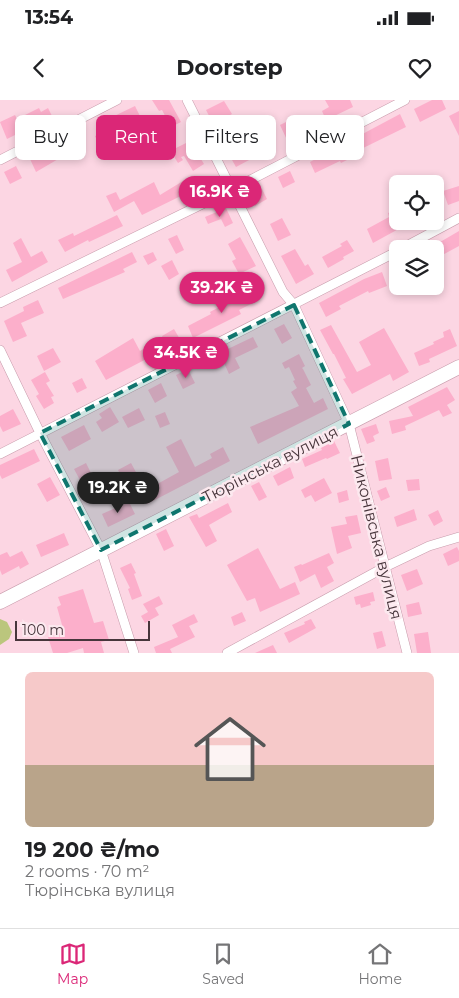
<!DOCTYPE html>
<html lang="en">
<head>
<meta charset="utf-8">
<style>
	body { margin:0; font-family:Montserrat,sans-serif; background:#f2f2f2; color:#202124; height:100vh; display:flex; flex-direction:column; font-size:19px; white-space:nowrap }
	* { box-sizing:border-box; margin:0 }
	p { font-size:16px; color:#757577 }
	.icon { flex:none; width:28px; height:28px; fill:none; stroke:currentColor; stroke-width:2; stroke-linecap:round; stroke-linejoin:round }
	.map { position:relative; height:553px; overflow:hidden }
	.side { display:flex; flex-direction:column; background:#fff; flex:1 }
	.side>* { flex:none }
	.hud { position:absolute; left:15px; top:15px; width:430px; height:45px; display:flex; gap:10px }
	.buttons { position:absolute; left:389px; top:75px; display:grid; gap:10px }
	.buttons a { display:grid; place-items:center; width:55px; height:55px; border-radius:8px; background:#fff; box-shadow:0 2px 8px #0003; font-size:25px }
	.scale { position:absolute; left:15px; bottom:12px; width:135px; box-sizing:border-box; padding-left:5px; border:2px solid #47353b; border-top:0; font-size:14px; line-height:18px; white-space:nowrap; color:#47353b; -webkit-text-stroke:4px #fce9ef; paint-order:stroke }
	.price { position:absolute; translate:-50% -42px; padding:0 11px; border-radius:18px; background:#db2777; color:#fff; font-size:16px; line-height:32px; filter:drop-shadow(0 1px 2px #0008) }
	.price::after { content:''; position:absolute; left:50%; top:30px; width:15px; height:11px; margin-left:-8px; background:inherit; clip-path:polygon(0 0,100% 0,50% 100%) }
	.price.current { background:#222; color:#fff }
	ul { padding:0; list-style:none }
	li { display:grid; align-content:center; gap:10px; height:265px; padding:0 25px }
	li+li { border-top:1px solid #e0e0e0 }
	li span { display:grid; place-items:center; height:155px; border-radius:8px; color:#555 }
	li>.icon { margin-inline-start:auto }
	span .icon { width:90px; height:90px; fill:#fffc; stroke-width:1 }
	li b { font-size:21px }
	.chip { padding:0 18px; border-radius:8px; background:#fff; box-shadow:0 2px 8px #0003; font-size:18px; line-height:45px }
	.chip.current { background:#db2777; color:#fff }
	.status { display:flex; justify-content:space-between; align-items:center; height:35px; padding:0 25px; background:#fff; direction:ltr }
	.status svg { height:14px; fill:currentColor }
	header { display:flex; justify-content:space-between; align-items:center; height:65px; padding:0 25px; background:#fff; font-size:22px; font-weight:700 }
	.tab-bar { display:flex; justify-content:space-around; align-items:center; height:70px; border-top:1px solid #e0e0e0; background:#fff; font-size:14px; color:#757577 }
	.tab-bar a { display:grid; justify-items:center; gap:2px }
	.tab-bar .current { color:#db2777 }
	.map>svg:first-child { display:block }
	.green { fill:#bbc67d }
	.building { fill:#fcafcb }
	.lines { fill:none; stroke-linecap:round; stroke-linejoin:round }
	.street-casing { stroke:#c89cac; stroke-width:10 }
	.secondary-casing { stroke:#c89cac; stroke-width:15 }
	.street { stroke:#fff; stroke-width:9 }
	.secondary { stroke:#fff; stroke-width:14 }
	.marked { fill:#0f766e; fill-opacity:0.2; stroke:#0f766e; stroke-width:4; stroke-dasharray:10 6; stroke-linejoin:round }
	.labels { text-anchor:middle; stroke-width:5; stroke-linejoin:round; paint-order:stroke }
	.street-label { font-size:16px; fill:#47353b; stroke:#fce9ef }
</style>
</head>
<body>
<div class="status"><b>13:54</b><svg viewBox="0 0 49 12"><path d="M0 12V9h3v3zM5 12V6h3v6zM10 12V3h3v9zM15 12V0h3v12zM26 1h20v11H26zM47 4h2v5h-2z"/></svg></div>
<header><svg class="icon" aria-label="back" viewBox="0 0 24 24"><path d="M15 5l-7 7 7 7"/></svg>Doorstep<svg class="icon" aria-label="heart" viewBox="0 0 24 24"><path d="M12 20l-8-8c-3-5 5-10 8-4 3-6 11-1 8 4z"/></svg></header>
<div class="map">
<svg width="459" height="553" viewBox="0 0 459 553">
	<rect width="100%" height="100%" fill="#fcd6e3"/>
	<!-- green -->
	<path class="green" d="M0 519 7 522 12 532 9 539 0 545Z"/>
	<!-- building -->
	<path class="building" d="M152 0H169L181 22 171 27 162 10 159 11Z
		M325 0H350L353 7 326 20 322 11 329 7Z
		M432 0H442L446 9 420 22 414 9Z
		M224 1 232 14 223 19 226 24 216 29 206 10Z
		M135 6 140 16 122 26 125 31 109 38 111 43 100 47 95 36 110 29 106 20Z
		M39 8 41 12 48 8 52 16 39 23 37 19 21 27 23 31 7 39 0 22 15 15 17 19Z
		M459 11V36L449 16Z
		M400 14 406 27 355 52 357 55 341 63 340 61 315 73 310 62Z
		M296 17 301 27 298 28 300 33 287 40 280 25Z
		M168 30 176 48 190 41 204 64 193 71 184 56 181 57 183 60 178 63 166 44 164 45 159 35Z
		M233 38 237 46 242 43 251 59 236 67 223 44Z
		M269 38 273 47 264 52 259 42Z
		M66 40 72 51 36 72 30 59Z
		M16 66 22 78 10 84 4 72Z
		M290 71 295 82 283 88 278 77Z
		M183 81 189 92 142 115 134 101 114 112 106 96 116 92 120 100 154 82 160 95Z
		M459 86V101L448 105 443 91Z
		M255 87 257 92 262 89 267 99 255 106 247 91Z
		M226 108 233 123 225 127 221 119 208 124 205 117Z
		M398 108V121H401L404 126 373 143 367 129 389 117 388 113Z
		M117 115 123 126 89 142 88 140 65 152 58 140 73 133 74 136Z
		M282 118 291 135 278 141 270 124Z
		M459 131V146L435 159V145Z
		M177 135 184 150 176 154 168 139Z
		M240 137 256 166 239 174 232 161 236 159 228 144Z
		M21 138 31 157 42 151 48 162 12 182 6 170 22 162 13 143Z
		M347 140 354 151 343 157 344 159 328 168 322 157 342 146 340 144Z
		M295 149 305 166 308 164 314 174 296 184 281 156Z
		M132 152 137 162 123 169 125 172 63 199 58 188Z
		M153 152 157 160 148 165 143 156Z
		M172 160 179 174 169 180 161 166Z
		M382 172 387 186 369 193 368 191 339 206 341 209 326 217 319 203 364 179Z
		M251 190 257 201 239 210 241 214 193 238 188 226 211 214 210 212Z
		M38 200 44 213 21 223 27 236 13 242 4 221 24 211 23 207Z
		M284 224 292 238 282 244 274 229Z
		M331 225 357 272 371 265 359 242 384 228 409 272 393 281 390 274 352 294 343 279 346 278 334 254H333L320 230Z
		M174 229 181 241 106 280 95 261 133 238 140 251 163 238 162 236Z
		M450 229 457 246 429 259 430 262 419 266 414 253 434 244 433 242 444 237 443 232Z
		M253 237 258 247 235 258 240 268 229 274 224 263 216 267 211 257Z
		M53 248 61 262 44 271 37 256Z
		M299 254 305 266 302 268 303 269 311 285 306 288 314 303 323 298 328 309 258 344 250 327 299 306 291 292 297 288 293 281 295 280 289 267 285 269 282 263Z
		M188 269 195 283 183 289 176 275Z
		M45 272 50 281 46 283 54 296 51 297 54 303 44 309 36 296 39 294 31 280Z
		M82 278 87 288 77 293 72 283Z
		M161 283 167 296 155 303 148 290Z
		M447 287 455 300 447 305 452 313 443 317 439 310 405 326 406 330 392 334 389 321 413 316 408 307Z
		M110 307 119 322 102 332 96 322 102 318 99 314Z
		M139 308 145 320 128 328 122 317Z
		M13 309 21 324 3 332 0 326V316Z
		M165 312 170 324 160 328 155 316Z
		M376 324 379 333 373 336 375 341 367 344 361 329Z
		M84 325 91 339 69 351 61 337Z
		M181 339 195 367 212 358 210 354 223 347 230 361 147 404 141 393 179 372 166 347Z
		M334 341 340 353 327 359 326 358 305 367 302 359 322 350 321 348Z
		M34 349 40 361 2 379 0 375V365Z
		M388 358 392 379 379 381 375 361Z
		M86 363 92 375 81 382 74 369Z
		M131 363 137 374 124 381 118 370Z
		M290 367 294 378 278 386 273 376Z
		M50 377 60 395 47 402 37 384Z
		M324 378 332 393 315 402 311 395 305 398 301 390Z
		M419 379 420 390 408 391 406 380Z
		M259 382 267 397 259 401 251 386Z
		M386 387 390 397 381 401 377 391Z
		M347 390 349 400 339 403 337 393Z
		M129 402 135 414 108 427 102 414Z
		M228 403 232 412 209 425 217 441 206 447 189 417 197 414 199 418Z
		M414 409 417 420 397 427 394 417Z
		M438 410 443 421 434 426 428 415Z
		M357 415 361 433 348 436 352 448 337 454 331 427 347 424 345 417Z
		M166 429 174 446 164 451 156 434Z
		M64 433 69 445 41 457 36 445Z
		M457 447 459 451V461L448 466 443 454Z
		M258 448 280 489 295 482 300 494 260 512 255 498 247 501 227 465Z
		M22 451 29 464 20 469 19 466 2 475 0 470V455L7 452 10 457Z
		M329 453 334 463 327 467 334 481 321 488 315 474 300 482 294 467 301 464 302 465Z
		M131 463 136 473 134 474 142 496 132 500 128 489 130 488 120 468Z
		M417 469 423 484 407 491 401 475Z
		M83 489 94 523 103 521 109 540 101 542 104 553H84L83 548 67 553H53L48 537 64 532 57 507 61 505 58 497Z
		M373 492 375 501 370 502 371 505 361 508 360 504 356 505 354 497Z
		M159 496 163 504 155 508 159 515 145 523 141 516 148 512 143 504Z
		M419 502 422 514 408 517 406 505Z
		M242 512 246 521 234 526 231 517Z
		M194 514 198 522 189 526 195 537 170 549 172 553H156L154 547 178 537 172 525Z
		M311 519 316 528 289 543 284 533 305 524 304 522Z
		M382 531 386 546 377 549 373 533Z
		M428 532 431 553H417L414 534Z
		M273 545 277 553H255Z"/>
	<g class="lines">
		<!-- street casing -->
		<g class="street-casing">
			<path id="street" d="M187 0 283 192 294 205 349 324 407 553
				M0 60 117 0
				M401 149 459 118
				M0 203 231 90 405 0
				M0 250 40 333 101 450 134 553
				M0 354 398 151
				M227 553 385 467 429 446 459 437"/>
		</g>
		<!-- secondary casing -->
		<g class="secondary-casing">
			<path id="secondary" d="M0 502 459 267"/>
		</g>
		<!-- street -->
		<use href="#street" class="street"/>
		<!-- secondary -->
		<use href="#secondary" class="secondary"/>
	</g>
	<!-- marked area -->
	<path class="marked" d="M294 205 349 324 101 450 40 333Z"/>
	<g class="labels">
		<!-- street labels -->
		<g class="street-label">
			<text transform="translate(270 364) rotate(-27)" y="6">Тюрінська вулиця</text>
			<text transform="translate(377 437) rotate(76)" y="6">Никонівська вулиця</text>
		</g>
	</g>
</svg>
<div class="buttons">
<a><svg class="icon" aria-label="locate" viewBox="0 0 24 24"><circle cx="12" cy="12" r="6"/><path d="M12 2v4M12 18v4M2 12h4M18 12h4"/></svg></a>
<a><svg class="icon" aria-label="layers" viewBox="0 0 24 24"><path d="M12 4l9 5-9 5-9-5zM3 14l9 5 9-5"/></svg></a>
</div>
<div class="scale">100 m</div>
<b class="price" style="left:220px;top:118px">16.9K ₴</b>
<b class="price" style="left:222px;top:214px">39.2K ₴</b>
<b class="price" style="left:186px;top:279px">34.5K ₴</b>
<b class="price current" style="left:118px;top:414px">19.2K ₴</b>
<div class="hud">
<a class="chip">Buy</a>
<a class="chip current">Rent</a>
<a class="chip">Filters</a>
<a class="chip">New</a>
</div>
</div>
<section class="side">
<ul>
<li><span style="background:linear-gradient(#f6c9c9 60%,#b9a48a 0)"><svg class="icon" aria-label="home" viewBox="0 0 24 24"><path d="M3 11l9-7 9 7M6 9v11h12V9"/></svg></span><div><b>19 200 ₴/mo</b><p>2 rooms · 70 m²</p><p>Тюрінська вулиця</p></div></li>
</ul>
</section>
<nav class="tab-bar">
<a class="current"><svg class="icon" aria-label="map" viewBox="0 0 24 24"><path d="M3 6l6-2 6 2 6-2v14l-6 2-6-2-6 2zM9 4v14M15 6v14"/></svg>Map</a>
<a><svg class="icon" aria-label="saved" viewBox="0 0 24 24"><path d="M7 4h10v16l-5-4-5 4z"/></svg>Saved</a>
<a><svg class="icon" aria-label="home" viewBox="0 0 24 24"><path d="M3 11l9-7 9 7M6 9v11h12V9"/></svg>Home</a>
</nav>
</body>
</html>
